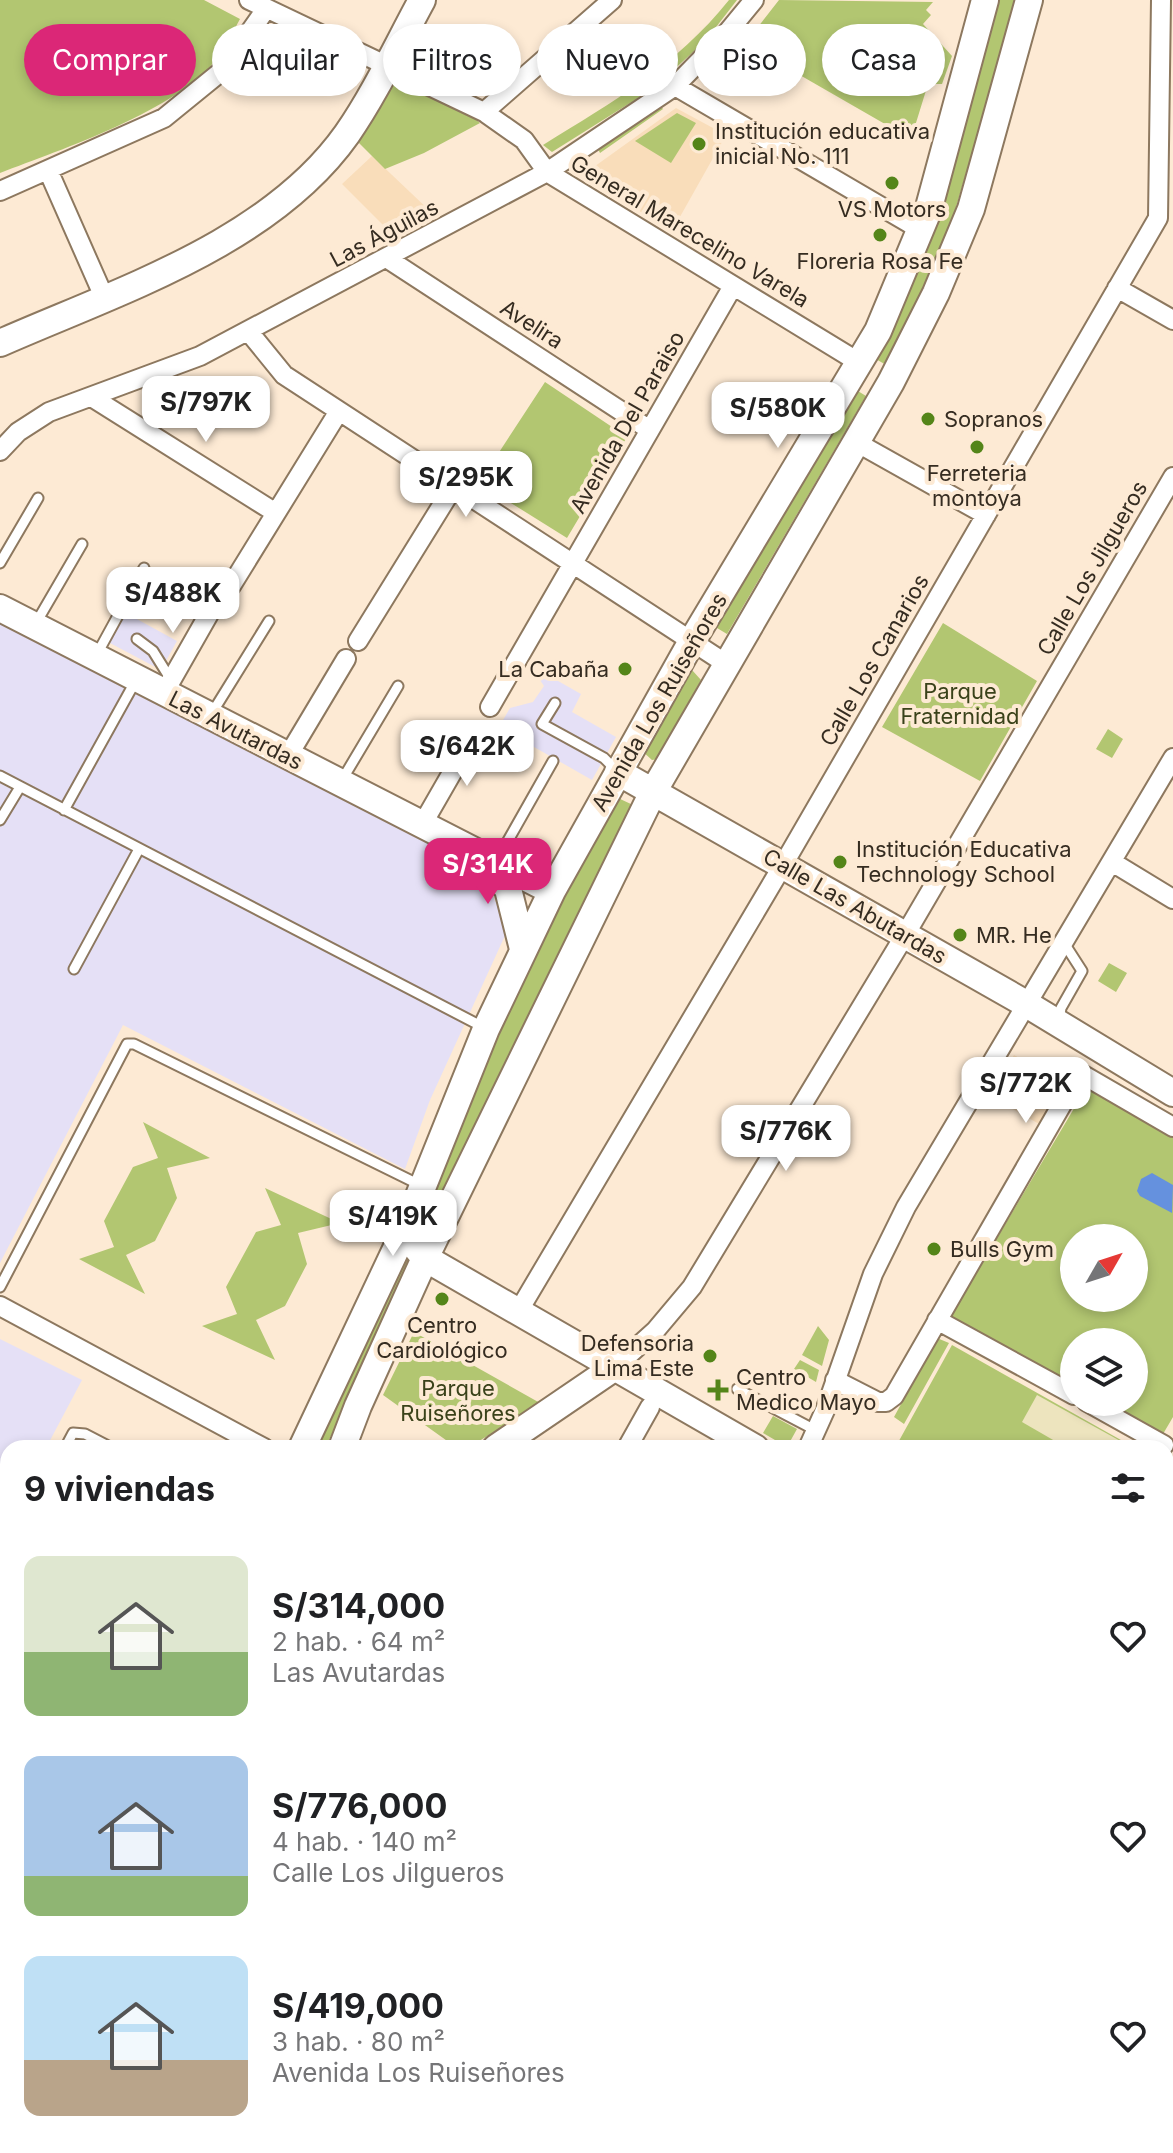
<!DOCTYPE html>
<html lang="es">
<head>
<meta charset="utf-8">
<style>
	body { margin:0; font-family:Inter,sans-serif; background:#f6f6f6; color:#202124; height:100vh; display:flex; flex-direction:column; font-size:30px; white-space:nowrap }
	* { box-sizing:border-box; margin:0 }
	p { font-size:26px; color:#757577 }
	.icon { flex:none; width:44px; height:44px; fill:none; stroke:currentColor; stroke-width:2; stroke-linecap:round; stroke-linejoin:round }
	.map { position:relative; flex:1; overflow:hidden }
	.details { position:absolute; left:0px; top:1440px; width:1174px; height:714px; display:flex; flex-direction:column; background:#fff; border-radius:24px 24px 0 0; box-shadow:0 4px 12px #0003 }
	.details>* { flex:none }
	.top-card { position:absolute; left:24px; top:24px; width:1126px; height:72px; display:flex; gap:16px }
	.needle { width:52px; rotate:51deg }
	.buttons { position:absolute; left:1060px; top:1224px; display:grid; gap:16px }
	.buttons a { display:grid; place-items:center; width:88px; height:88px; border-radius:50%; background:#fff; box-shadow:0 4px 12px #0003; font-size:40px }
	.price { position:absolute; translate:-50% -68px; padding:0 18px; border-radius:16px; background:#fff; color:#222; font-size:26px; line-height:52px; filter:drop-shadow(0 2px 4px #0008) }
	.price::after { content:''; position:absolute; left:50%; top:48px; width:24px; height:18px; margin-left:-12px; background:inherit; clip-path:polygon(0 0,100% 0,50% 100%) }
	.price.on { background:#db2777; color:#fff }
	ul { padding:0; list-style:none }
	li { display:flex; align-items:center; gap:24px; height:200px; padding:0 24px }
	li span { display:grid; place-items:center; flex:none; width:224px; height:160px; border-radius:16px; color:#555 }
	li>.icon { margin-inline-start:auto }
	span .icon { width:96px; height:96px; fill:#fffc; stroke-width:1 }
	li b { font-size:34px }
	h2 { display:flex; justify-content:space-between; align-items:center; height:96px; padding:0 24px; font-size:34px }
	.tag { padding:0 28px; border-radius:36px; background:#fff; box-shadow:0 4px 12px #0003; font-size:28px; line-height:72px }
	.tag.on { background:#db2777; color:#fff }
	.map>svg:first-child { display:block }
	.industrial { fill:#e5e0f6 }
	.built { fill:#f9ddba }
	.green { fill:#b2c671; fill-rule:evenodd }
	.sand { fill:#ede4be }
	.water { fill:#6591de }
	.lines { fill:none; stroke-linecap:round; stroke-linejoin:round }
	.lane-casing { stroke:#8d785f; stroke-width:13 }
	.street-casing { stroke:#8d785f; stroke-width:22 }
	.secondary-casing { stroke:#8d785f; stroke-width:30 }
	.lane { stroke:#fff; stroke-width:9 }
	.street { stroke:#fff; stroke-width:18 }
	.secondary { stroke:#fff; stroke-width:26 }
	.poi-dot { fill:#548519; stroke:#fdead4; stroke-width:3 }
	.labels { text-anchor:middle; stroke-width:8; stroke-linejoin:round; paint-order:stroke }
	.poi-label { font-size:22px; fill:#352c21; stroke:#fdead4; text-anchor:start }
	.street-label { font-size:22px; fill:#352c21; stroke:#fdead4 }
	.park-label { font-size:22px; fill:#3a421a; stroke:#fdead4 }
</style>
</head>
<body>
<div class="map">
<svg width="1173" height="2153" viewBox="0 0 1173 2153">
	<rect width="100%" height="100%" fill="#fdead4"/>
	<!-- industrial -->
	<path class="industrial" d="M124 612 177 641 161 670 108 642Z
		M0 623 463 857 487 883 508 929 430 1100 405 1169 123 1025 0 1263Z
		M544 673 581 694 572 712 616 737 592 780 499 727 510 708 533 702 544 686 540 680Z
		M0 1339 82 1380 46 1448H8V1566L0 1562Z
		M0 1648 8 1652V1808L0 1804Z"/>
	<!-- built -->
	<path class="built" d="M676 108 726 135 672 231 595 184 591 169Z
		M372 156 430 211 390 232 342 184Z
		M1014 1055 1062 1083 1039 1124 990 1096Z
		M1173 1466V1556L1166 1552V1478Z"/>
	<!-- green -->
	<path class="green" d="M0 0H204L240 19C233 32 227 45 218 57 178 111 62 149 0 173Z
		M729 0H737L706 40 654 88 552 152 543 145C614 101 676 66 729 0Z
		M779 0 933 2 926 10 931 15 923 24 952 56 942 84H928L911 139 751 47 747 41Z
		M997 0H1017L954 214 930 280 888 366 874 358Z
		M395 81 473 117 480 123 424 153 385 169 358 142Z
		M660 105 663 109 600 153 598 149Z
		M677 113 696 123 671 163 635 141Z
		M545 382 627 437 567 538 479 483Z
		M853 388 866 396 727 634 712 625Z
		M943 623 1037 681 980 781 882 727Z
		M692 670 701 680 658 759 652 760 641 750 686 671Z
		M1108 729 1123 739 1112 758 1096 749Z
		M618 798 633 805 424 1248 419 1236 471 1095 533 959 613 799Z
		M1109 963 1127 973 1116 992 1098 981Z
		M1088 1085 1173 1137V1417L1163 1434 1105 1402H1134V1342H1074V1385L950 1317ZM1074 1238H1134V1298H1074Z
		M143 1122 210 1158 167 1168 177 1198 155 1241 126 1255 145 1294 79 1259 114 1247 104 1221 133 1167 158 1158Z
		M265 1188 340 1223 298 1233 307 1264 285 1306 256 1320 275 1360 202 1326 237 1314 226 1287 256 1232 281 1225Z
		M406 1243 418 1259 325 1448H313Z
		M818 1326 829 1340 822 1366 802 1355Z
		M414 1332 540 1403 468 1448H457L383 1395Z
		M937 1338 949 1343 904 1424 894 1417Z
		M952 1345 1128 1444 1126 1448H895Z
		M800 1360 819 1370 816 1382 794 1369Z
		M773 1416 797 1429 787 1447 763 1433Z
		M1166 1868 1173 1872V1987L1166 1983Z
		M590 2146H693L689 2153H586Z"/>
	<!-- sand -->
	<path class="sand" d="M1037 1395 1124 1443 1121 1448H1067L1022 1422Z"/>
	<!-- water -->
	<path class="water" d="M1152 1173 1173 1185 1172 1213 1140 1196 1137 1191 1141 1179Z"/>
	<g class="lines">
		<!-- lane casing -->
		<g class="lane-casing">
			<path id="lane" d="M0 563 38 498
				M36 623 82 544
				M137 639 153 651 171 680
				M97 654 144 568
				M555 703 542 724 604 758 616 770
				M212 713 269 621
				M0 776 483 1027
				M342 780 398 686
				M64 810 135 682
				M0 820 20 787
				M497 860 553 761
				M74 969 139 849
				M1059 1020 1061 1008 1082 971 1064 943
				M0 1287 127 1044H134L420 1185
				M737 1389 817 1431
				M65 1448 73 1433 85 1434 112 1448"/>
		</g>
		<!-- street casing -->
		<g class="street-casing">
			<path id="street" d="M249 0 484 112 524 140 547 172 860 363
				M675 86 921 230
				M484 112 612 0
				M48 170 104 297
				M0 191 164 118 223 70 266 9
				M388 259 650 430
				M1117 288 1173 320
				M249 332 284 375 725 663
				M93 398 276 513
				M854 441 986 515
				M0 451 18 432 49 412 200 356 547 172 675 86 726 34 754 0
				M231 586 339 411
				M358 641 454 486
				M164 693 218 598
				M490 707 733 286
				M288 756 346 659
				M422 825 476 731
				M1112 862 1173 899
				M0 1306 264 1448
				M518 1312 783 865 1158 218 1161 0
				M937 1320 1074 1395
				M615 1367 655 1331 692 1287 905 935 1173 477
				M835 1380 878 1402H886L894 1396 1080 1073 1173 1127
				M1087 1402 1164 1445
				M627 1448 650 1407
				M808 1448 826 1408 873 1274 906 1207 1173 758
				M1166 1782 1173 1770
				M1166 1858 1173 1862
				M1166 2084 1173 2072
				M289 2146 301 2153
				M818 2146 830 2153
				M314 2150 316 2146
				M43 2153 47 2146
				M411 2153 415 2146
				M578 2153 582 2146
				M695 2153 699 2146
				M953 2153 957 2146
				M1126 2153 1130 2146"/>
		</g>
		<!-- secondary casing -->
		<g class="secondary-casing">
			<path id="secondary" d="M0 343C118 291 270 243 347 134 376 92 398 44 422 0
				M0 608 552 891
				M618 772 1028 1005 1173 1093
				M487 864 508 889 523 949
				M414 1245 425 1258 755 1448
				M302 1448 406 1228 486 1029 552 891 692 641 878 331 928 211 985 0
				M342 1448 358 1406 425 1258 653 792 891 382 936 293 971 209 1029 0
				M496 1448 615 1367
				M1166 1682 1173 1686
				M0 2080 8 2064
				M0 2134 8 2118
				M17 2153 20 2146"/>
		</g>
		<!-- lane -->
		<use href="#lane" class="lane"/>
		<!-- street -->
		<use href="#street" class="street"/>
		<!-- secondary -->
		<use href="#secondary" class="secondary"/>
	</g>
	<!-- markers -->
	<g class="poi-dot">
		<circle cx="699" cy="144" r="8"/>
		<circle cx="892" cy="183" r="8"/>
		<circle cx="880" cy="235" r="8"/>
		<circle cx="928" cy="419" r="8"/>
		<circle cx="977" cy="447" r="8"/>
		<circle cx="625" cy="669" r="8"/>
		<circle cx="840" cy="862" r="8"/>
		<circle cx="960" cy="935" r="8"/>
		<circle cx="934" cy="1249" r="8"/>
		<circle cx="442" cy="1299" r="8"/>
		<circle cx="710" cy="1356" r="8"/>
		<path d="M714 1378h8v8h8v8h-8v8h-8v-8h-8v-8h8z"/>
	</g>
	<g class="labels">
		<!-- poi labels -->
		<g class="poi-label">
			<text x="715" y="139">Institución educativa<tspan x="715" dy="25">inicial No. 111</tspan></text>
			<text x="892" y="217" text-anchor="middle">VS Motors</text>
			<text x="880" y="269" text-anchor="middle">Floreria Rosa Fe</text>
			<text x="944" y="427">Sopranos</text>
			<text x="977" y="481" text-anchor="middle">Ferreteria<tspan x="977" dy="25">montoya</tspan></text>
			<text x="609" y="677" text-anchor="end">La Cabaña</text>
			<text x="856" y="857">Institución Educativa<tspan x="856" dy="25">Technology School</tspan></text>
			<text x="976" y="943">MR. He</text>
			<text x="950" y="1257">Bulls Gym</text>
			<text x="442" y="1333" text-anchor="middle">Centro<tspan x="442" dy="25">Cardiológico</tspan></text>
			<text x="694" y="1351" text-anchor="end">Defensoria<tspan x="694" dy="25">Lima Este</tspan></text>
			<text x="736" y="1385">Centro<tspan x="736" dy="25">Medico Mayo</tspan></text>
		</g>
		<!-- street labels -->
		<g class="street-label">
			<text transform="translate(690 231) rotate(31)" y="8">General Marecelino Varela</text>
			<text transform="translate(384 233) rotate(-28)" y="8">Las Águilas</text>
			<text transform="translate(532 324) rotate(33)" y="8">Avelira</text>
			<text transform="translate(627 422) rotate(-60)" y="8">Avenida Del Paraiso</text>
			<text transform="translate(1092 568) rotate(-60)" y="8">Calle Los Jilgueros</text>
			<text transform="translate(874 660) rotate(-60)" y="8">Calle Los Canarios</text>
			<text transform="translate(659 702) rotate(-60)" y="8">Avenida Los Ruiseñores</text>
			<text transform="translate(236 730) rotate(27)" y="8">Las Avutardas</text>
			<text transform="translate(855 906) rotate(30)" y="8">Calle Las Abutardas</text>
		</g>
		<!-- park labels -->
		<g class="park-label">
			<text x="960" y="699">Parque<tspan x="960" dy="25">Fraternidad</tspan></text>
			<text x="458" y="1396">Parque<tspan x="458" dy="25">Ruiseñores</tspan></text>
		</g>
	</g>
</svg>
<div class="buttons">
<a><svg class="needle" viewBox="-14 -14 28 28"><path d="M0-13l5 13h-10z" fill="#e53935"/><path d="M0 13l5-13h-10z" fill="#757577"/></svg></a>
<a><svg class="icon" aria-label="layers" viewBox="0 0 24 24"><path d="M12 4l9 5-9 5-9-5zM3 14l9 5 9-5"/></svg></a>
</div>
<b class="price" style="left:206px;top:444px">S/797K</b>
<b class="price" style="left:778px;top:450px">S/580K</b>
<b class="price" style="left:466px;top:519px">S/295K</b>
<b class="price" style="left:173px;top:635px">S/488K</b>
<b class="price" style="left:467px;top:788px">S/642K</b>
<b class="price on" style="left:488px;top:906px">S/314K</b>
<b class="price" style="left:1026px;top:1125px">S/772K</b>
<b class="price" style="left:786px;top:1173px">S/776K</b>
<b class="price" style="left:393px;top:1258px">S/419K</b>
<div class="top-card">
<a class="tag on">Comprar</a>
<a class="tag">Alquilar</a>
<a class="tag">Filtros</a>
<a class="tag">Nuevo</a>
<a class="tag">Piso</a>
<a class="tag">Casa</a>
</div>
<section class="details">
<h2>9 viviendas<svg class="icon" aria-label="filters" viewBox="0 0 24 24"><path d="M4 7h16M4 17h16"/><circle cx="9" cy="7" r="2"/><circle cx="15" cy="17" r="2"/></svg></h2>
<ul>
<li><span style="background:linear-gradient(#dfe7d0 60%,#8fb573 0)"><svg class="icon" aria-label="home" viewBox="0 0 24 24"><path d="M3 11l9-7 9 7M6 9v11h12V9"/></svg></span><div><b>S/314,000</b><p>2 hab. · 64 m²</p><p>Las Avutardas</p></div><svg class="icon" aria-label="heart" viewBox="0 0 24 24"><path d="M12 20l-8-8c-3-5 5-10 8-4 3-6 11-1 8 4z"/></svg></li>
<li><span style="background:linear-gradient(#a9c7e8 75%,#8fb573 0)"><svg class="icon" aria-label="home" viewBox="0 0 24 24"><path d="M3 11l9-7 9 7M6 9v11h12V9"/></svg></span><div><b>S/776,000</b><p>4 hab. · 140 m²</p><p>Calle Los Jilgueros</p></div><svg class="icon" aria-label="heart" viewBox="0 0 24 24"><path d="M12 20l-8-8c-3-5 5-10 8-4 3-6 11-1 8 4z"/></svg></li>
<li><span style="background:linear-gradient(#bfe0f5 65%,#b9a48a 0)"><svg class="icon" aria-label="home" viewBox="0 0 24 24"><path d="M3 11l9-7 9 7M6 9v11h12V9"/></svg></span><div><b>S/419,000</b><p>3 hab. · 80 m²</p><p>Avenida Los Ruiseñores</p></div><svg class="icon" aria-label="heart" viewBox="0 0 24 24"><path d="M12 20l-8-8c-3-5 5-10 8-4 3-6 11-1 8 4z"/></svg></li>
</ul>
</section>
</div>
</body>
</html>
